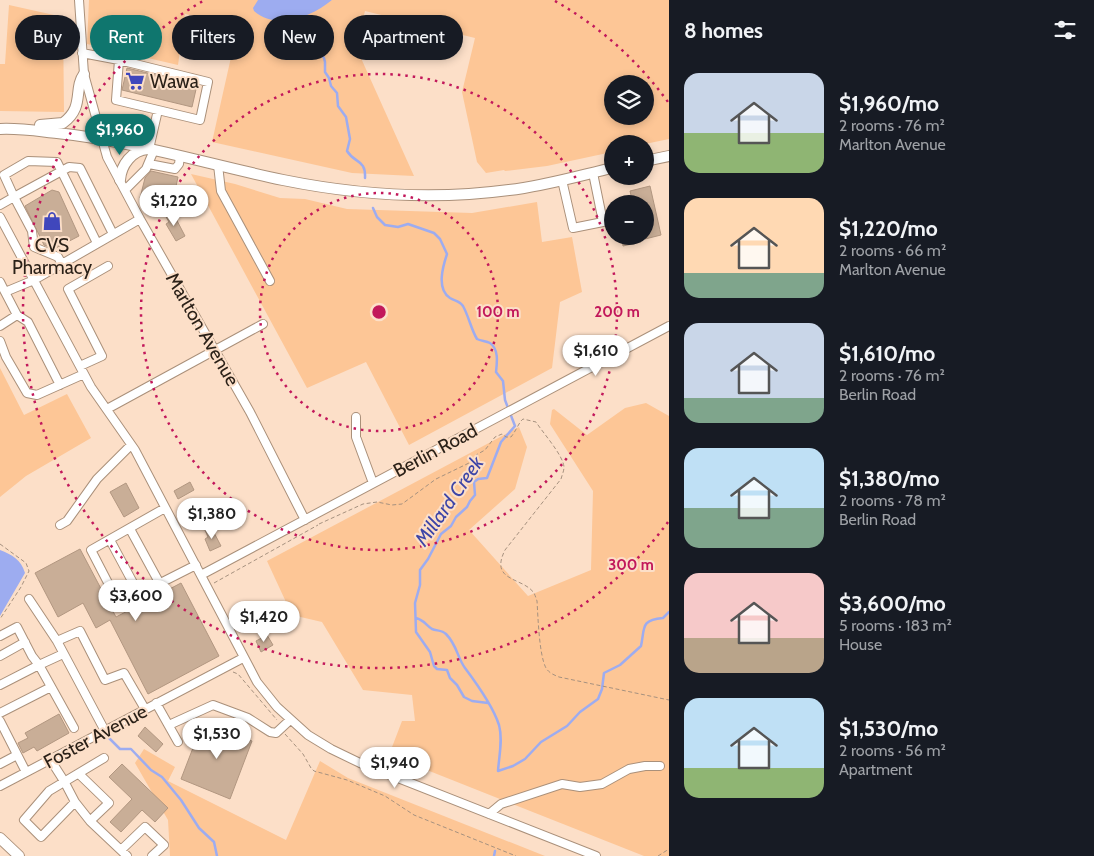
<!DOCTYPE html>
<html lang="en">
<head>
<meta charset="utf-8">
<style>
	body { margin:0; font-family:Cabin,sans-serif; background:#242831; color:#f1f3f6; height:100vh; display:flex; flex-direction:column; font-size:19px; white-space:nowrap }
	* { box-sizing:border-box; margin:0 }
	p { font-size:16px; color:#9ea1a6 }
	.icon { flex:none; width:28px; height:28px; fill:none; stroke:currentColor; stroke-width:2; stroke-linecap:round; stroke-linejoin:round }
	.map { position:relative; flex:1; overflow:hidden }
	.side { display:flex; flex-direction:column; background:#171b24; width:425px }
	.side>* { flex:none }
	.banner { position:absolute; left:15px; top:15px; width:475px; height:45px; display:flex; gap:10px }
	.controls { position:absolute; left:604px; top:75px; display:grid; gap:10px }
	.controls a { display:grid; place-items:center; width:50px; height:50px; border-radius:50%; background:#171b24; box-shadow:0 2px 8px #0003; font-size:25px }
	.price { position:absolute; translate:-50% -42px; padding:0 11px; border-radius:18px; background:#fff; color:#222; font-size:16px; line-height:32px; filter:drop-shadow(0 1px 2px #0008) }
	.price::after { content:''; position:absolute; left:50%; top:30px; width:15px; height:11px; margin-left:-8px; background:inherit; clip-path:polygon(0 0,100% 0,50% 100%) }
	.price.active { background:#0f766e; color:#fff }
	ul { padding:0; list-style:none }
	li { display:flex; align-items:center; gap:15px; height:125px; padding:0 15px }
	li span { display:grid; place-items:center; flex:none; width:140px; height:100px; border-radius:15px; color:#555 }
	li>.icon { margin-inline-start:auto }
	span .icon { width:60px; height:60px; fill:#fffc; stroke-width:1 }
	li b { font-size:21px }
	h2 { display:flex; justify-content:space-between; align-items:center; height:60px; padding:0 15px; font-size:21px }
	.pill { padding:0 18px; border-radius:22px; background:#171b24; box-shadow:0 2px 8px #0003; font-size:18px; line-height:45px }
	.pill.active { background:#0f766e; color:#fff }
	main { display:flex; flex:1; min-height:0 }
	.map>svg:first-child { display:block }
	.green { fill:#fdc696; fill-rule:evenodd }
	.water { fill:#9dacf0 }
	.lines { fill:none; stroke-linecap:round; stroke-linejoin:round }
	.stream { stroke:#9dacf0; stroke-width:2.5 }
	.building { fill:#c9ae97; stroke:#b29781 }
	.minor-casing { stroke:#aa907a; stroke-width:10 }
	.major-casing { stroke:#aa907a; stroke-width:12 }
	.path { stroke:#a6917f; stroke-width:1; stroke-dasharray:4 2.5; stroke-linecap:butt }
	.minor { stroke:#fff; stroke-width:8 }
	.major { stroke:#fff; stroke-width:10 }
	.ring { fill:none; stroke:#c2185b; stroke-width:2.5; stroke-dasharray:2.5 5 }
	.labels { text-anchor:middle; stroke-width:4; stroke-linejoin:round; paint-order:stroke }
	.poi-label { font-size:19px; fill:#2b2118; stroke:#fcdfc8; text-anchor:start }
	.street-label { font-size:19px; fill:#2b2118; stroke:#fcdfc8 }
	.water-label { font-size:20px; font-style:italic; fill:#3d45a7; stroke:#fcdfc8 }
	.centre { fill:#c2185b; stroke:#fcdfc8; stroke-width:2.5 }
	.ring-label { font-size:15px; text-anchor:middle; font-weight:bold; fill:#c2185b; stroke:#fcdfc8; stroke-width:4; stroke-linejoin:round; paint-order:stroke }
</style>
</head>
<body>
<main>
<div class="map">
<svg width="669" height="856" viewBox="0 0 669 856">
	<rect width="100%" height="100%" fill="#fcdfc8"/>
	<!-- green -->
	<path class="green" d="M89 0H258L259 15 332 0H669V139L645 144H612V152L547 166 505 171 504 170 486 173 477 162 462 92 475 38 365 11 356 47 414 176 352 173 212 142 238 26 185 14 178 65 87 44ZM612 84H645V116H612Z
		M9 5 63 17 64 112 0 111V64H5Z
		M191 174 235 184 280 198 305 199 347 209 472 213 537 202 542 242 572 237 582 292 560 302 552 368 409 445 366 362 307 388Z
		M0 368 24 415 67 394 91 438 26 476 0 497Z
		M646 403 669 416V856H644L389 755 402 721H415L412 695 363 690 322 622 292 615 267 561 519 427 527 447 515 489 469 530 528 596 591 570 593 491 550 424 552 410 554 409 587 435 625 408Z
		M144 749 175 767 168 781 286 840 320 761 348 778 545 856H170L168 820 135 763Z"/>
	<!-- water -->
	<path class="water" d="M258 0H332C311 17 277 31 254 11L253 8Z
		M0 550C12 555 21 559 25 573L0 616Z"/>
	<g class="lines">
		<!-- stream -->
		<path class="stream" d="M288 17 291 27 306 35 324 58 325 62V72L329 78 331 86 337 93 338 106 346 117 350 139 347 151C355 164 366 159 365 178
			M373 208 377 217 385 225 398 227 408 224 434 233 440 239 447 254C443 266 436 289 450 298 455 301 460 301 463 306 469 317 471 329 477 339 481 341 486 341 490 343 499 349 497 363 496 372L503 381 505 400 515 426 501 442 487 478 478 479 474 482 475 495 470 501 467 507 456 517 451 526 441 534 428 559 420 570V585L415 603 416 632 430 652 434 666 437 669 447 670 450 678 457 685 464 697 472 701 488 703
			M416 618C424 620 426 625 432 629 437 631 442 630 446 634 457 645 457 657 465 668 477 684 493 706 499 725 503 740 499 756 498 771L513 766 525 759 541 742 567 726 580 712 598 699 602 689 604 673 620 665 641 646C645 628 640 620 663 618L669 612
			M109 738 120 749H131L151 770 162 777 181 800 199 828 214 842 217 856
			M494 856 495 851"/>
	</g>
	<!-- building -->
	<path class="building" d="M127 68 197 85 192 107 122 90Z
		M151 171 178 177 172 205 140 198 145 178Z
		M650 186 661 235 645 239V204H633L630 191Z
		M52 190 59 192 79 236 54 249 44 245 25 206Z
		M172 211 185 236 176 241 166 224 169 222 165 215Z
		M621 236H640L641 242 623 246Z
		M190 482 194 490 178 499 174 491Z
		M126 483 139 508 124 517 110 492Z
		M211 527 221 546 210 551 205 539 208 537 205 530Z
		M80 549 116 617 181 583 219 656 148 694 110 620 96 628 83 603 58 617 35 573Z
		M267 635 273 645 261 652 256 641Z
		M59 714 69 733 37 751 34 747 23 753 18 743 28 738 25 733Z
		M203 722 252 741 230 799 181 779Z
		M145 727 163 744 156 752 138 736Z
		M122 764 168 808 155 822 142 810 121 832 110 822 132 799 109 777Z"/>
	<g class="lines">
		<!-- minor casing -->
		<g class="minor-casing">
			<path id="minor" d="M79 0 84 74 107 157 140 219 250 412 305 520
				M82 53 119 60 208 82 200 120 116 100 119 60
				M149 149 158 110
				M149 164 175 169 179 164 180 156
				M218 165 221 191 270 281
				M562 180 573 228 603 222 593 173
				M125 190 146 169 154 150
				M0 205 14 197 4 175 28 161 57 162 97 243
				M0 217 91 387 135 450 257 682 277 707 308 735 331 749 360 763 596 856
				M62 264 58 257 34 247 32 231 14 197 69 167 80 168 113 234
				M0 282 5 292
				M17 315 5 292 34 280 140 219
				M0 326 17 315 28 322 60 385
				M0 341 6 357 27 393 37 395 84 374
				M80 366 102 356 68 289 108 266
				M107 409 263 324
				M356 417V437L373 483
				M165 508 91 550 119 604 196 565
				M60 525 67 521 97 479 131 445
				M130 529 160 584
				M110 540 139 594
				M201 575 669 326
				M29 599 57 641
				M0 636 17 627 32 656 39 665 0 685
				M63 654 39 665 74 728
				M0 656 25 642
				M156 703 178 742
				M0 713 51 687
				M0 721 26 772
				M169 725 213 705 248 718 270 732 276 733 290 720
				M105 731 57 641 80 631 105 680 124 673 145 709
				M50 759 64 781 75 802 90 821 127 856
				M0 764 17 755
				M79 774 109 803 90 821
				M0 786 243 658
				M75 802 41 837 24 820 49 791 104 758
				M489 814 501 804 562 784 580 787 602 784 629 769 645 766H660
				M121 850 145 827 164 845 152 856"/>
		</g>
		<!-- major casing -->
		<g class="major-casing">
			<path id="major" d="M40 125 63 123C85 107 73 89 84 74
				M0 129C19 128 38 131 57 133 133 141 207 164 283 180 357 195 434 200 509 190 544 186 578 176 612 168
				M645 161 669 156
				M120 180C121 165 132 150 148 149
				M0 838 19 856"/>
		</g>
		<!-- path -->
		<path class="path" d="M319 524 363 504 377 502 392 505 402 504 436 479 469 463 476 455 485 450 495 437 502 434 506 437H511C516 431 519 422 523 419L536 422C543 433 563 455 564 467 564 471 562 475 561 479L505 550C489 582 523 577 534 593 535 595 536 598 537 601 538 616 539 655 546 668 549 673 554 675 559 677L669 700
			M0 544 26 563 29 571 21 587 0 619
			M214 583 318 525
			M233 672 238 674 277 720
			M285 734 303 754 311 768 314 771 347 780 385 796 414 815 516 856
			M658 856 669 849"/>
		<!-- minor -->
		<use href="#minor" class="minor"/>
		<!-- major -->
		<use href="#major" class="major"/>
	</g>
	<!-- distance rings -->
	<g class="ring">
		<circle cx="379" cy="312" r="119"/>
		<circle cx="379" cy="312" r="238"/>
		<path d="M668 522A357 357 0 1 1 203 1M555 1A357 357 0 0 1 668 102"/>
	</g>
	<!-- icons -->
	<defs>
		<g id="supermarket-bare" transform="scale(1.5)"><path d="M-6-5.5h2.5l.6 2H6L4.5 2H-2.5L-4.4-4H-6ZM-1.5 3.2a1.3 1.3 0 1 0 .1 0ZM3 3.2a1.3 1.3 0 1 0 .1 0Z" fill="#4047bc" stroke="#fcdfc8" stroke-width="2.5" paint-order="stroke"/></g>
		<g id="shop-bare" transform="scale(1.5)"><path d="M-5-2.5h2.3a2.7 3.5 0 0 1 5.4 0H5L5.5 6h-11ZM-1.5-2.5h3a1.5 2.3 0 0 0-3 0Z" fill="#4047bc" stroke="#fcdfc8" stroke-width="2.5" paint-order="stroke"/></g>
	</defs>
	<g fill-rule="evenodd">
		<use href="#supermarket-bare" x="135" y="81"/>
		<use href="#shop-bare" x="52" y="221"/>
	</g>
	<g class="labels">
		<!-- poi labels -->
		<g class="poi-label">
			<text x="150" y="88">Wawa</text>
			<text x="52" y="252" text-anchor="middle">CVS<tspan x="52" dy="22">Pharmacy</tspan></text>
		</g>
		<!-- street labels -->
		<g class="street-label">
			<text transform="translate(203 329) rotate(60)" y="7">Marlton Avenue</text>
			<text transform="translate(435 450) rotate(-28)" y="7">Berlin Road</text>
			<text transform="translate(95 736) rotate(-28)" y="7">Foster Avenue</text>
		</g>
		<!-- water labels -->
		<g class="water-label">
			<text transform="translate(449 501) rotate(-55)" y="7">Millard Creek</text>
		</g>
	</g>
	<circle cx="379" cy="312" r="8" class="centre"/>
	<g class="ring-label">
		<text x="498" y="317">100 m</text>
		<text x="617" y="317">200 m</text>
		<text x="631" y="570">300 m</text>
	</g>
</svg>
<div class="controls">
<a><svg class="icon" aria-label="layers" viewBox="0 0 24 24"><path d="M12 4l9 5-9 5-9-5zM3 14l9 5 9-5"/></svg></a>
<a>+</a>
<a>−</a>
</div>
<b class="price active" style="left:120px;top:156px">$1,960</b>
<b class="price" style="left:174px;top:227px">$1,220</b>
<b class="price" style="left:596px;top:377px">$1,610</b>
<b class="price" style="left:212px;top:540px">$1,380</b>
<b class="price" style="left:136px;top:622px">$3,600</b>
<b class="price" style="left:264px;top:643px">$1,420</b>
<b class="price" style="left:217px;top:760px">$1,530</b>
<b class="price" style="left:395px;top:789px">$1,940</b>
<div class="banner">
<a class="pill">Buy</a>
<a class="pill active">Rent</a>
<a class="pill">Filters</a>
<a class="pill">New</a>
<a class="pill">Apartment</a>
</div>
</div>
<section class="side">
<h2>8 homes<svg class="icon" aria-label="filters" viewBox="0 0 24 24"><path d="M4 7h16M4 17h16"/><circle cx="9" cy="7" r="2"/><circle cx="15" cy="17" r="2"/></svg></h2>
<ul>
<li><span style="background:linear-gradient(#c9d6e8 60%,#8fb573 0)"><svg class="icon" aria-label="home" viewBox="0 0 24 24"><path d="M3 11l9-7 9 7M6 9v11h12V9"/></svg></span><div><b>$1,960/mo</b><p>2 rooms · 76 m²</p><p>Marlton Avenue</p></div></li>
<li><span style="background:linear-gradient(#ffd9b3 75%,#7fa58c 0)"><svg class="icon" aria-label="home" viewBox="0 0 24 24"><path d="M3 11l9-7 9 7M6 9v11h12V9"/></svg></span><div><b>$1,220/mo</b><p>2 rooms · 66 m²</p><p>Marlton Avenue</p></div></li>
<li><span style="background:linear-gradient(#c9d6e8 75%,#7fa58c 0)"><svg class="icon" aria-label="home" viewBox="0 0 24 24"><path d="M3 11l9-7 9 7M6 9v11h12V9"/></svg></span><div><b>$1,610/mo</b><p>2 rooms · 76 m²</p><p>Berlin Road</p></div></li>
<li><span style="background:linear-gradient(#bfe0f5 60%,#7fa58c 0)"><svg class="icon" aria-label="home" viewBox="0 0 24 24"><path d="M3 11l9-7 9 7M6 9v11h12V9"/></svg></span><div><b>$1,380/mo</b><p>2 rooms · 78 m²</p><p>Berlin Road</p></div></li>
<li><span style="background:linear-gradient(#f6c9c9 65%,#b9a48a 0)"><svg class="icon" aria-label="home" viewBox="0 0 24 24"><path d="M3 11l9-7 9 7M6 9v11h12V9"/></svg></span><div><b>$3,600/mo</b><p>5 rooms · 183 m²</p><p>House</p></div></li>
<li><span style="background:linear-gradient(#bfe0f5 70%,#8fb573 0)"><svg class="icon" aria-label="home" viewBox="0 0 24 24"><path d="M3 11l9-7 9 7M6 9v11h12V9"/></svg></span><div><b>$1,530/mo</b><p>2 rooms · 56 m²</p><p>Apartment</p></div></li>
</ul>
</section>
</main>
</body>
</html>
